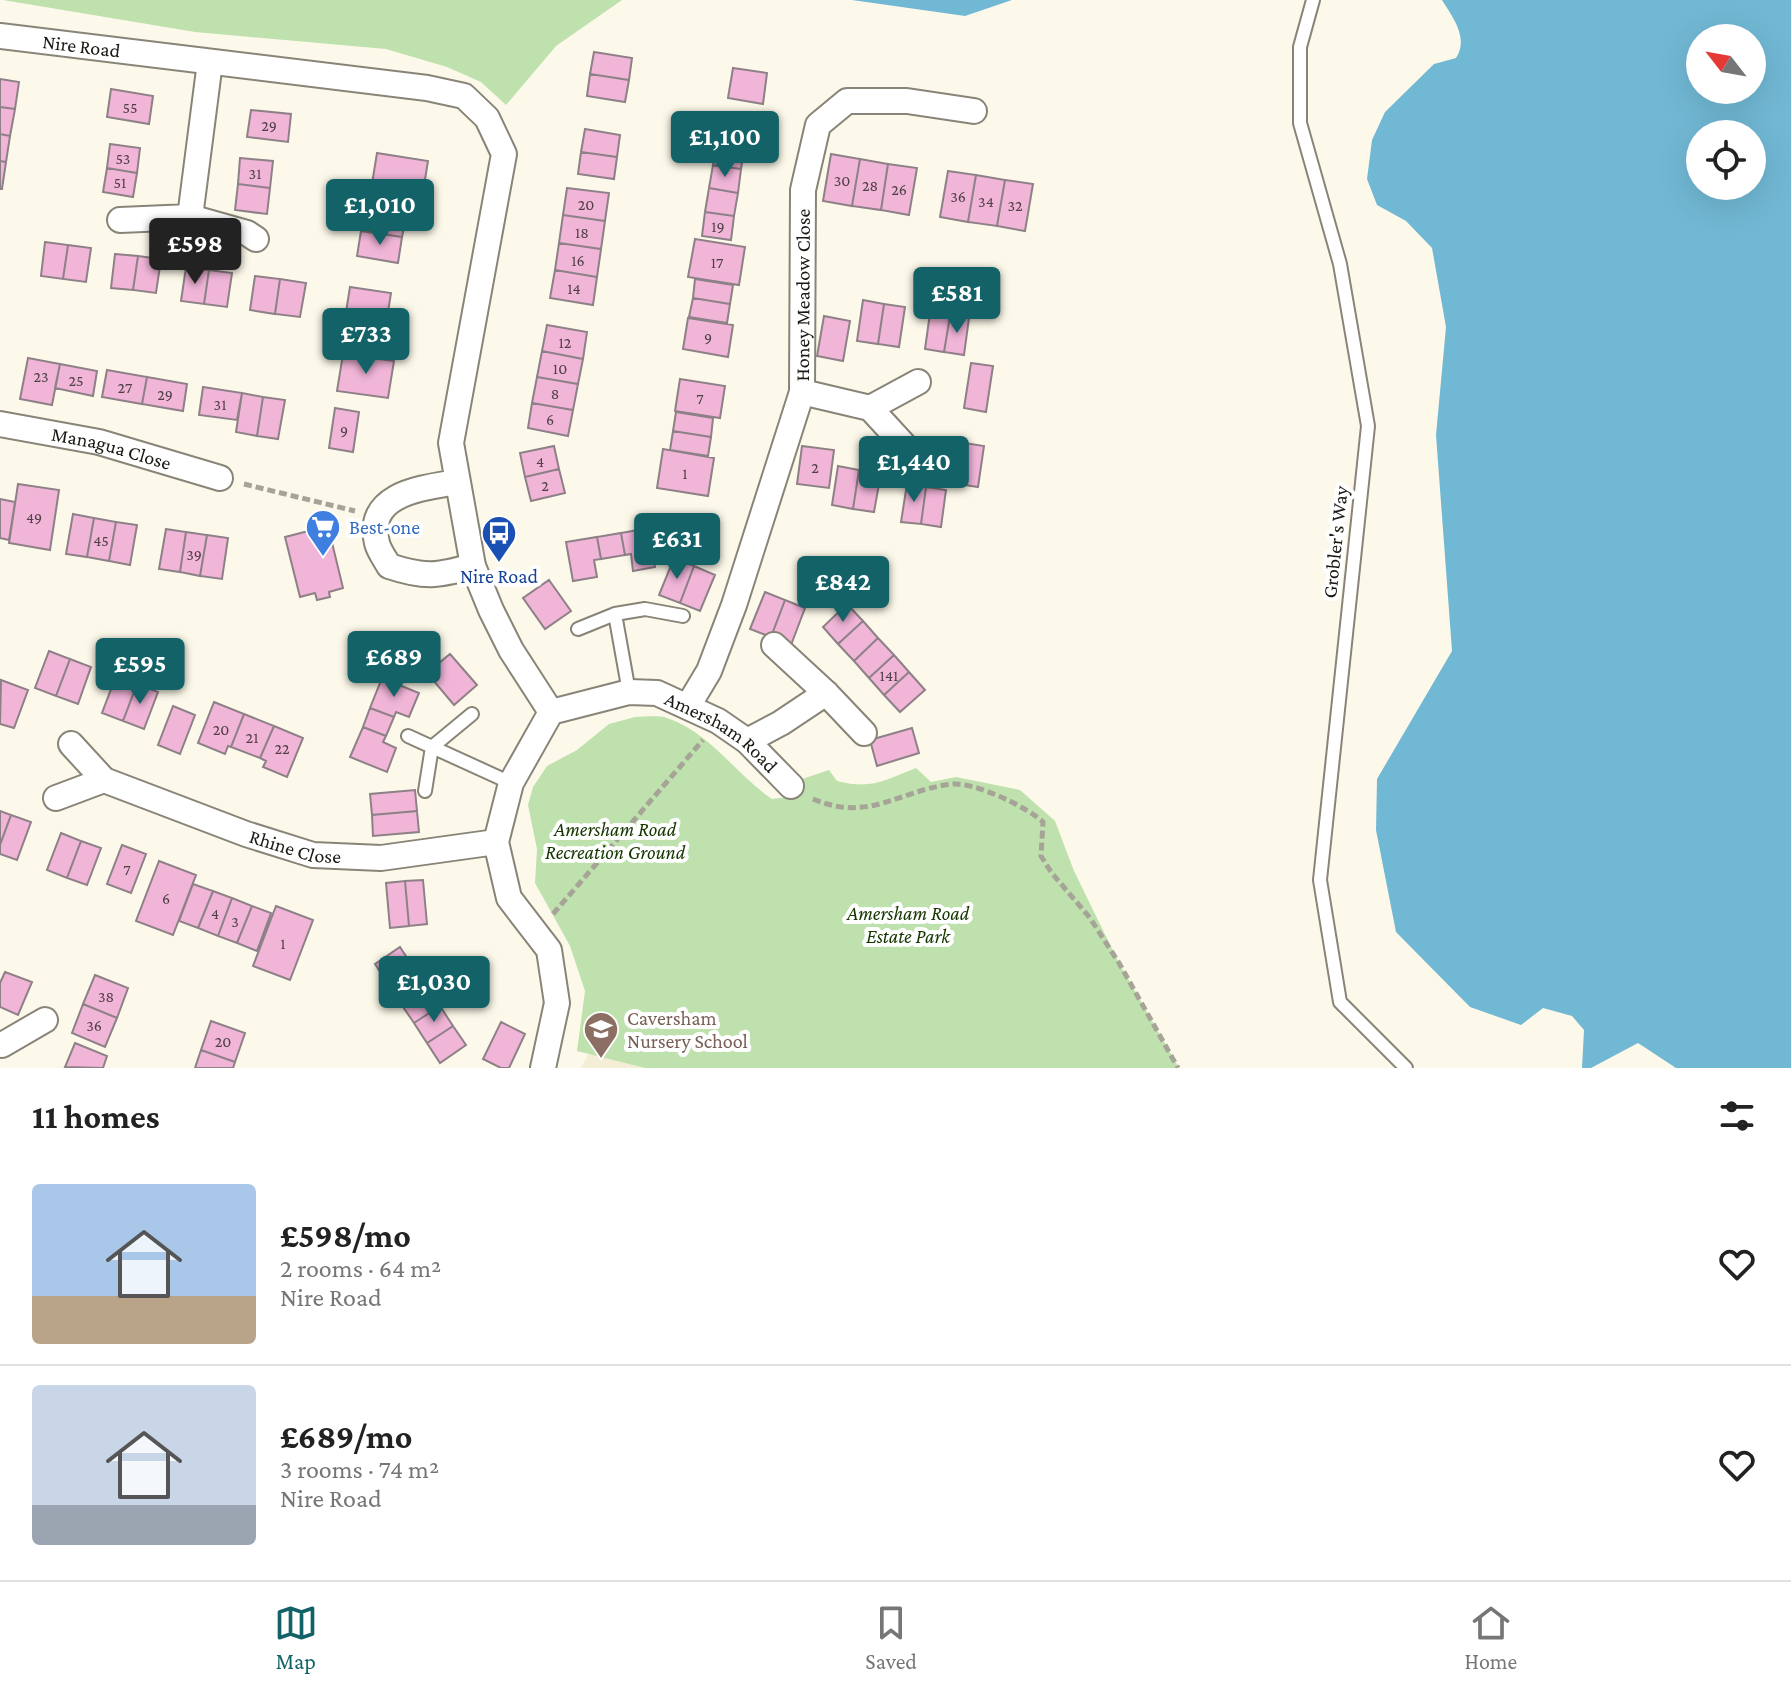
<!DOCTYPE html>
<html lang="en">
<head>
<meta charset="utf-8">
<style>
	body { margin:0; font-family:"Crimson Pro",serif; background:#f6f6f6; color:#222; height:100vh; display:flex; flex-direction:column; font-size:30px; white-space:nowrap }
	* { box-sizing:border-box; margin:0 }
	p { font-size:26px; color:#767676 }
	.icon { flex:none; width:44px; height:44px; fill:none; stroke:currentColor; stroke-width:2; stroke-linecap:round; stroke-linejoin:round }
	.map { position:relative; height:1068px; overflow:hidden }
	.sheet { display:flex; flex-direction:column; background:#fff; flex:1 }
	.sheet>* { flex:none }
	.needle { width:52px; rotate:301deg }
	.controls { position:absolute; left:1686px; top:24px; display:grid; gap:16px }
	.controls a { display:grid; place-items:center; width:80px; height:80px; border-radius:50%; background:#fff; box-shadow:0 8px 32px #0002; font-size:40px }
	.price { position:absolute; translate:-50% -68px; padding:0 18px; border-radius:8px; background:#126268; color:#fff; font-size:26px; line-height:52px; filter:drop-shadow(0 2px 4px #0008) }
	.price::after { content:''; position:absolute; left:50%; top:48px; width:24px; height:18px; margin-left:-12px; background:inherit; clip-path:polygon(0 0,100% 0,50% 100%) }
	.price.on { background:#222; color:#fff }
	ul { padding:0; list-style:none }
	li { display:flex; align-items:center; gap:24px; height:200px; padding:0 32px }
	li+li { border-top:2px solid #e0e0e0 }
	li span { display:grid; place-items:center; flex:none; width:224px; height:160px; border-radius:8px; color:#555 }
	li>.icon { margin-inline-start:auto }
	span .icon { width:96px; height:96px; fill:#fffc; stroke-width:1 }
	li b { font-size:34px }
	h2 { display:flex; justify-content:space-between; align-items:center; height:96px; padding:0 32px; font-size:34px }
	.tab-bar { display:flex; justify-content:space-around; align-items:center; height:112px; border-top:2px solid #e0e0e0; background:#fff; font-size:22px; color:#767676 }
	.tab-bar a { display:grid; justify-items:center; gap:4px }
	.tab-bar .on { color:#126268 }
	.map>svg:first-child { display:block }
	.built { fill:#f4eed7 }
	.green { fill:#bee1ad }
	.water { fill:#71b8d4; fill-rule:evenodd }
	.building { fill:#f1b5d8; stroke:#8e8087; stroke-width:2 }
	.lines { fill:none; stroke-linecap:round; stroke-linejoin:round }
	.lane-casing { stroke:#888477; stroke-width:16 }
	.street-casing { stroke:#888477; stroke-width:28 }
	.path { stroke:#a6a397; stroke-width:5; stroke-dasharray:8 4; stroke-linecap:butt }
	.lane { stroke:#fff; stroke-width:12 }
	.street { stroke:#fff; stroke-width:24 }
	.labels { text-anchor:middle; stroke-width:8; stroke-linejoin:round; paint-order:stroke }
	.number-label { font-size:16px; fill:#504045 }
	.street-label { font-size:20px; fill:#1b1914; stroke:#fff }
	.shop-label { font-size:20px; fill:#366cbe; stroke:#fff; text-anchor:start }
	.transit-label { font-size:20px; fill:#164399; stroke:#fff }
	.park-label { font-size:20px; font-style:italic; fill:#163600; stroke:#fff }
	.education-label { font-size:20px; fill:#785e54; stroke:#fff; text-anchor:start }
</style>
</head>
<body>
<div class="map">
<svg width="1791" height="1068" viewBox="0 0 1791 1068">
	<rect width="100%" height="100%" fill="#fdf9ea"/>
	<!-- built -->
	<path class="built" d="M589 1053 645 1068H581Z"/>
	<!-- green -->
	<path class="green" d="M3 0H622L556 46 506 105 481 82 447 67 386 49 195 32Z
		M635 717C645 717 658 715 667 718 711 733 735 774 772 799L787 797 793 782 829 770 837 781C872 790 885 780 916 768L931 782 956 777 1020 790 1055 821 1074 871 1119 963 1179 1068H645L577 1051 585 991 570 946 535 883 537 849 528 805 533 787 547 766 577 750 609 724Z"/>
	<!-- water -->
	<path class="water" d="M852 0H1012L965 16Z
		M1442 0H1791V1068H1676L1638 1043 1591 1068H1582L1584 1030 1572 1016 1543 1008 1521 1025 1470 1007 1396 932 1376 830 1377 779 1452 651 1436 435 1446 327 1432 248 1406 221 1377 205 1367 179 1372 140 1385 112 1434 64 1456 58C1469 38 1453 18 1442 0ZM1700 38H1752V90H1700ZM1700 134H1752V186H1700Z"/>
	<!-- building -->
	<path class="building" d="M594 52 632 58 629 80 590 74Z
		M733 68 767 73 763 104 728 98Z
		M590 74 629 80 625 102 587 96Z
		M0 79 19 82 15 109 0 107Z
		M111 89 153 96 149 124 107 117Z
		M0 107 15 109 10 136 0 134Z
		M251 110 291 114 288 142 247 137Z
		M719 117 748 122 745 145 716 141Z
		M585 129 620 135 617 157 581 152Z
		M0 134 10 136 6 162 0 161Z
		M716 141 745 145 741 169 713 165Z
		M110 144 140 148 137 173 107 168Z
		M581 152 617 157 614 179 578 174Z
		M377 153 428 161 422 198 371 190Z
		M831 154 860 159 852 206 823 201Z
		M240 158 273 161 270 188 238 184Z
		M860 159 888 164 881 210 852 206Z
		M0 161 6 162 2 189H0Z
		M888 164 917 168 909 215 881 210Z
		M713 165 741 169 738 193 709 188Z
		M107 168 137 173 133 197 103 192Z
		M948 171 976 175 968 222 940 217Z
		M976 175 1005 180 997 226 968 222Z
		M1005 180 1033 184 1025 231 997 226Z
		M238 184 270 188 267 214 235 210Z
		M567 188 609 193 605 221 563 215Z
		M709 188 738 193 734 216 705 212Z
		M371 191 409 197 406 217 368 211Z
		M368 211 406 217 402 237 365 231Z
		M705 212 734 216 731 240 702 236Z
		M563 215 605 221 601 249 559 243Z
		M361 231 402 237 398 263 357 256Z
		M695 239 745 247 739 285 688 277Z
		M45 242 68 245 63 279 41 276Z
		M559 243 601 249 597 277 555 270Z
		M68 245 91 248 86 282 63 279Z
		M115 254 138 256 133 290 111 288Z
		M138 256 161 259 156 293 133 290Z
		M186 267 209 270 204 304 181 301Z
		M209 270 232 273 227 307 204 304Z
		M555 270 597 277 593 305 550 298Z
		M255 276 280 279 275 314 250 310Z
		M280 279 306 283 300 317 275 314Z
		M695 279 733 285 730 304 693 298Z
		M350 287 391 293 387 318 346 312Z
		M693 298 730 304 727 323 689 317Z
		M863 300 884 304 878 344 857 341Z
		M884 304 905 307 899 347 878 344Z
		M350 313 387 319 384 339 347 333Z
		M930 313 950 316 944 352 925 349Z
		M824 316 850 321 843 361 817 356Z
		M950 316 969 318 964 355 944 352Z
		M688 318 733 325 728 357 683 349Z
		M547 325 587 332 583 359 542 351Z
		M347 333 384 339 381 358 344 353Z
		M542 351 583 359 578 384 537 377Z
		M343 354 394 361 388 398 337 391Z
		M28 358 60 364 52 405 20 399Z
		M971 363 993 366 986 412 964 408Z
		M60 364 97 371 93 396 55 388Z
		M107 370 147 377 142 404 102 397Z
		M147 377 187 384 183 411 142 404Z
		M537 377 578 384 573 410 532 403Z
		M680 379 725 386 720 418 675 411Z
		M203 387 242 393 237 420 199 415Z
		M242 393 263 397 257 436 236 432Z
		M263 397 285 400 278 439 257 436Z
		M532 403 573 410 568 436 528 428Z
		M335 408 359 412 353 452 329 448Z
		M676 412 713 418 711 437 673 431Z
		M673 431 711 437 708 456 670 450Z
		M958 442 984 446 978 487 952 483Z
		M554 446 559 469 525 477 520 453Z
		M802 446 834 450 829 488 797 484Z
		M663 449 714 458 708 496 657 488Z
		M838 466 859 470 853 509 832 505Z
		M559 469 565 493 531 501 525 477Z
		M859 470 881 473 874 512 853 509Z
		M18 484 59 490 50 550 9 543Z
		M907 484 926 487 921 524 901 522Z
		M926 487 946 490 941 527 921 524Z
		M0 499 15 502 9 540 0 538Z
		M73 514 94 518 87 557 66 554Z
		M94 518 116 522 109 561 87 557Z
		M116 522 137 525 130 565 109 561Z
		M328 526 343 588 329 592 330 597 317 600 315 593 300 597 285 537Z
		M649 528 655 567 633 571 631 554 625 555 621 533Z
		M166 529 186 532 180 572 159 569Z
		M186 532 207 535 200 576 180 572Z
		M621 533 625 555 601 559 597 537Z
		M207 535 228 538 222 579 200 576Z
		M597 537 601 559 594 560 597 577 573 581 566 542Z
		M674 558 694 566 680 603 659 595Z
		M694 566 715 575 700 611 680 603Z
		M549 580 571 611 545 629 523 598Z
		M765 592 785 600 771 637 750 629Z
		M785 600 805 608 791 645 771 637Z
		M847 604 863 621 838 644 823 627Z
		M863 621 878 638 854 661 838 644Z
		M878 638 894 655 869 678 854 661Z
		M49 651 70 659 56 696 35 688Z
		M450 654 477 685 454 705 427 673Z
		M894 655 909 672 884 695 869 678Z
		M70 659 91 667 78 704 56 696Z
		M909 672 925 690 900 712 884 695Z
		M116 676 137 684 123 721 102 713Z
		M382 678 419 693 409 717 396 712 394 717 370 708Z
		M1 680 28 690 14 728 0 724Z
		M137 684 158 692 144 729 123 721Z
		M214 702 244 714 231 747 228 746 225 754 198 743Z
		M173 706 195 715 180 754 158 745Z
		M370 708 394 717 386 736 363 727Z
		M244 714 274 726 260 758 231 747Z
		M274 726 303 738 287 777 263 767 266 761 260 758Z
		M363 727 386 736 383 742 396 748 387 772 350 757Z
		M912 728 919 753 877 766 870 740Z
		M415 790 417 811 372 815 370 794Z
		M0 811 11 815 0 845Z
		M417 811 419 832 373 836 372 815Z
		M11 815 31 822 17 860 0 854V845Z
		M61 833 81 841 67 878 47 870Z
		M81 841 101 848 87 885 67 878Z
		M122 845 146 854 131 893 107 884Z
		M159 861 196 875 173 935 136 921Z
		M423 880 427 924 409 926 405 881Z
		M405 881 409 926 390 928 386 883Z
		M193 884 213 891 198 928 179 921Z
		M213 891 232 898 218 936 198 928Z
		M232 898 252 906 237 943 218 936Z
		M252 906 271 913 257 951 237 943Z
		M276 906 313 920 290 980 253 966Z
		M400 947 413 967 388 984 375 964Z
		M413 967 427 986 401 1004 388 984Z
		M5 972 32 982 18 1015 0 1007V983Z
		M95 975 128 988 117 1018 83 1004Z
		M427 986 440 1006 414 1023 401 1004Z
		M83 1004 117 1018 105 1047 72 1033Z
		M440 1006 453 1026 427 1043 414 1023Z
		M211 1021 245 1033 235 1062 201 1050Z
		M501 1022 525 1034 509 1068H501L483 1059Z
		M453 1026 466 1045 440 1063 427 1043Z
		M75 1043 107 1056 103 1068 65 1067Z
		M201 1050 235 1062 233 1068H195Z"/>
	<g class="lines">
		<!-- lane casing -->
		<g class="lane-casing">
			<path id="lane" d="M1313 0 1300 47V123L1340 264 1368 426 1320 880 1340 1002 1406 1068
				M615 614 629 692
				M578 629 615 614 645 609 683 616
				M408 736 511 783
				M425 791 432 747 472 714"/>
		</g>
		<!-- street casing -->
		<g class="street-casing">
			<g id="street">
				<path id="s1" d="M0 36 427 88 464 96 487 118 504 154 451 443 473 566 491 610 511 650 551 712"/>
				<path d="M190 217 247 233 256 239"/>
				<path d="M120 220 190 217 210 62"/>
				<path d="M802 392 870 408 904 445"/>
				<path d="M870 408 918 382"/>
				<path id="s2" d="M0 424 99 442 220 478"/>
				<path d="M457 482C423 488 365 493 377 543 379 551 385 559 389 566 425 578 437 576 473 566"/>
				<path d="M826 693 864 733"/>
				<path id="s3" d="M688 706 709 671 734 605 802 392 803 190 818 125 847 101H907L974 111"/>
				<path d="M747 741 781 723 826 693 774 645"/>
				<path id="s4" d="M71 744 104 780 246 834 313 855 381 858 496 842"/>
				<path d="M56 798 104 780"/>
				<path d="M2 1045 45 1020"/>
				<path id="s5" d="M543 1068 557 1003 549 950 509 898 496 842 511 783 551 712 629 692 657 693 718 721 747 741 791 786"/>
			</g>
		</g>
		<!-- path -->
		<path class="path" d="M244 484 355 511
			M813 799C869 823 900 790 952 784 975 782 1027 807 1043 822L1041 856 1051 872 1090 918 1119 963 1178 1068
			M553 914 703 740"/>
		<!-- lane -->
		<use href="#lane" class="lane"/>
		<!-- street -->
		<use href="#street" class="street"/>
	</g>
	<!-- icons -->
	<defs>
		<g id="supermarket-pin" transform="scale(1.8)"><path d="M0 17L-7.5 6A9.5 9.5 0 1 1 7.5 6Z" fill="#3f7fe0" stroke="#fff"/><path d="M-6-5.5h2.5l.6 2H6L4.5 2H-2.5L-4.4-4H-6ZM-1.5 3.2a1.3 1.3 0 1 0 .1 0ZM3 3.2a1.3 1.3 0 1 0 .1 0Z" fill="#fff"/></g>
		<g id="bus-pin" transform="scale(1.8)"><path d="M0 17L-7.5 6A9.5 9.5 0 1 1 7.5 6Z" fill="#1a4fb4" stroke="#fff"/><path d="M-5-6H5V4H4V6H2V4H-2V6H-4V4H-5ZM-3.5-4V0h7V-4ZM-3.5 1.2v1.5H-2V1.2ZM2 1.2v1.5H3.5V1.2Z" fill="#fff"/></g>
		<g id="school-pin" transform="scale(1.8)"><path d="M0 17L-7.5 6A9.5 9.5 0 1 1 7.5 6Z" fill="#8d6e63" stroke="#fff"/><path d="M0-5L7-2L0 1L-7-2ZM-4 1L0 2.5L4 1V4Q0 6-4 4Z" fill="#fff"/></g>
	</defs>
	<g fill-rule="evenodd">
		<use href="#supermarket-pin" x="323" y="527"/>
		<use href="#bus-pin" x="499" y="533"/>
		<use href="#school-pin" x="601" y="1029"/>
	</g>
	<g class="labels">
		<!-- number labels -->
		<g class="number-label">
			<text x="130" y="113">55</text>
			<text x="269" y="131">29</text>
			<text x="123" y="164">53</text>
			<text x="255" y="179">31</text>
			<text x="842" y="186">30</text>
			<text x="120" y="188">51</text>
			<text x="870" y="191">28</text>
			<text x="899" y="195">26</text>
			<text x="958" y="202">36</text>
			<text x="986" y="207">34</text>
			<text x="586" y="210">20</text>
			<text x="1015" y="211">32</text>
			<text x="718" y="232">19</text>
			<text x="582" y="238">18</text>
			<text x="578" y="266">16</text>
			<text x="717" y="268">17</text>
			<text x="574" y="294">14</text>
			<text x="708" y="343">9</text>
			<text x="565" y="348">12</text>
			<text x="560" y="374">10</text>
			<text x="41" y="382">23</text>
			<text x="76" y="386">25</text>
			<text x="125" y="393">27</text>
			<text x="555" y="399">8</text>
			<text x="165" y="400">29</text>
			<text x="700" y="404">7</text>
			<text x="220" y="410">31</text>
			<text x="550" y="425">6</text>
			<text x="344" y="436">9</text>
			<text x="540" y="467">4</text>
			<text x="815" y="473">2</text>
			<text x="685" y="479">1</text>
			<text x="545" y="491">2</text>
			<text x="34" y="523">49</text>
			<text x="101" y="546">45</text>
			<text x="194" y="560">39</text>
			<text x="889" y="681">141</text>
			<text x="221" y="735">20</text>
			<text x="252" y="743">21</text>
			<text x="282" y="754">22</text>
			<text x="127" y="875">7</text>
			<text x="166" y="904">6</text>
			<text x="215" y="919">4</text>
			<text x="235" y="927">3</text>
			<text x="283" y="949">1</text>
			<text x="106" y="1002">38</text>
			<text x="94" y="1031">36</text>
			<text x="223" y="1047">20</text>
		</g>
		<!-- street labels -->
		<g class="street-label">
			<text dy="7" stroke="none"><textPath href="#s1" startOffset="82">Nire Road</textPath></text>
			<text dy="7" stroke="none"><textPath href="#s3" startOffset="432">Honey Meadow Close</textPath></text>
			<text dy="7" stroke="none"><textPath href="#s2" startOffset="114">Managua Close</textPath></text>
			<text transform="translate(1335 542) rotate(-84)" y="7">Grobler's Way</text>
			<text dy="7" stroke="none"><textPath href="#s5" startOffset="570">Amersham Road</textPath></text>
			<text dy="7" stroke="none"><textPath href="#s4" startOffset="252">Rhine Close</textPath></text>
		</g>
		<!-- shop labels -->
		<g class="shop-label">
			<text x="349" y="534">Best-one</text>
		</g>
		<!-- transit labels -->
		<g class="transit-label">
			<text x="499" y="583">Nire Road</text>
		</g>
		<!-- park labels -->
		<g class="park-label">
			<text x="615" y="836">Amersham Road<tspan x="615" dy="23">Recreation Ground</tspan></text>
			<text x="908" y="920">Amersham Road<tspan x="908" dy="23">Estate Park</tspan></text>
		</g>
		<!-- education labels -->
		<g class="education-label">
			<text x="627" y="1025">Caversham<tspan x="627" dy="23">Nursery School</tspan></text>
		</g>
	</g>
</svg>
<div class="controls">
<a><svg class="needle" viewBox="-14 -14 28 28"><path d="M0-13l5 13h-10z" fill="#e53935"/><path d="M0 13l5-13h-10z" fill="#767676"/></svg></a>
<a><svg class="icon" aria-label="locate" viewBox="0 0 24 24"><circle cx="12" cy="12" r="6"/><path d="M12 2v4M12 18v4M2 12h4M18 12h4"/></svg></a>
</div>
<b class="price" style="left:725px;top:179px">£1,100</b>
<b class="price" style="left:380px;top:247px">£1,010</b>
<b class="price on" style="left:195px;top:286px">£598</b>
<b class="price" style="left:957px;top:335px">£581</b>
<b class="price" style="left:366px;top:376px">£733</b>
<b class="price" style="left:914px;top:504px">£1,440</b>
<b class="price" style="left:677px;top:581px">£631</b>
<b class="price" style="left:843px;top:624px">£842</b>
<b class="price" style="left:394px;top:699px">£689</b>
<b class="price" style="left:140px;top:706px">£595</b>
<b class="price" style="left:434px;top:1024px">£1,030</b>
</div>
<section class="sheet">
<h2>11 homes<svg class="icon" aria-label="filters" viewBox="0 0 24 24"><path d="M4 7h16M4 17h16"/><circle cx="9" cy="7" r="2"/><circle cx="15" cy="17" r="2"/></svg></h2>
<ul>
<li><span style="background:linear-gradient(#a9c7e8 70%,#b9a48a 0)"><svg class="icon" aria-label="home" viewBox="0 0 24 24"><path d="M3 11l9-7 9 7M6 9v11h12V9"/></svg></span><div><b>£598/mo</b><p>2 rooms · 64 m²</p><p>Nire Road</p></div><svg class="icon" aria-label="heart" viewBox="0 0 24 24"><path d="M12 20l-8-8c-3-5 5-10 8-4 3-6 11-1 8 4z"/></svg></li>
<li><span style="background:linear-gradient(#c9d6e8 75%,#9aa5b1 0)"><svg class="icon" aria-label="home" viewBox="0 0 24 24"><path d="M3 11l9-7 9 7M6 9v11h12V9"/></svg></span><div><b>£689/mo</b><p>3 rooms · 74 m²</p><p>Nire Road</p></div><svg class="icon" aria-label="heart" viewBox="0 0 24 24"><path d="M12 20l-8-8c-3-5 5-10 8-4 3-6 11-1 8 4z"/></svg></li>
</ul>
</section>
<nav class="tab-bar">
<a class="on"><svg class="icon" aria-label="map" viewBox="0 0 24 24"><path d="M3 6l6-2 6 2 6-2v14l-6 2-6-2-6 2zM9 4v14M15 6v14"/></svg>Map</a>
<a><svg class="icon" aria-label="saved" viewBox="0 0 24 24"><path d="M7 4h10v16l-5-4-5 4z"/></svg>Saved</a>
<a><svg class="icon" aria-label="home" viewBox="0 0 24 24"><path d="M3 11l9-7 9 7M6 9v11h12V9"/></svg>Home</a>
</nav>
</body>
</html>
